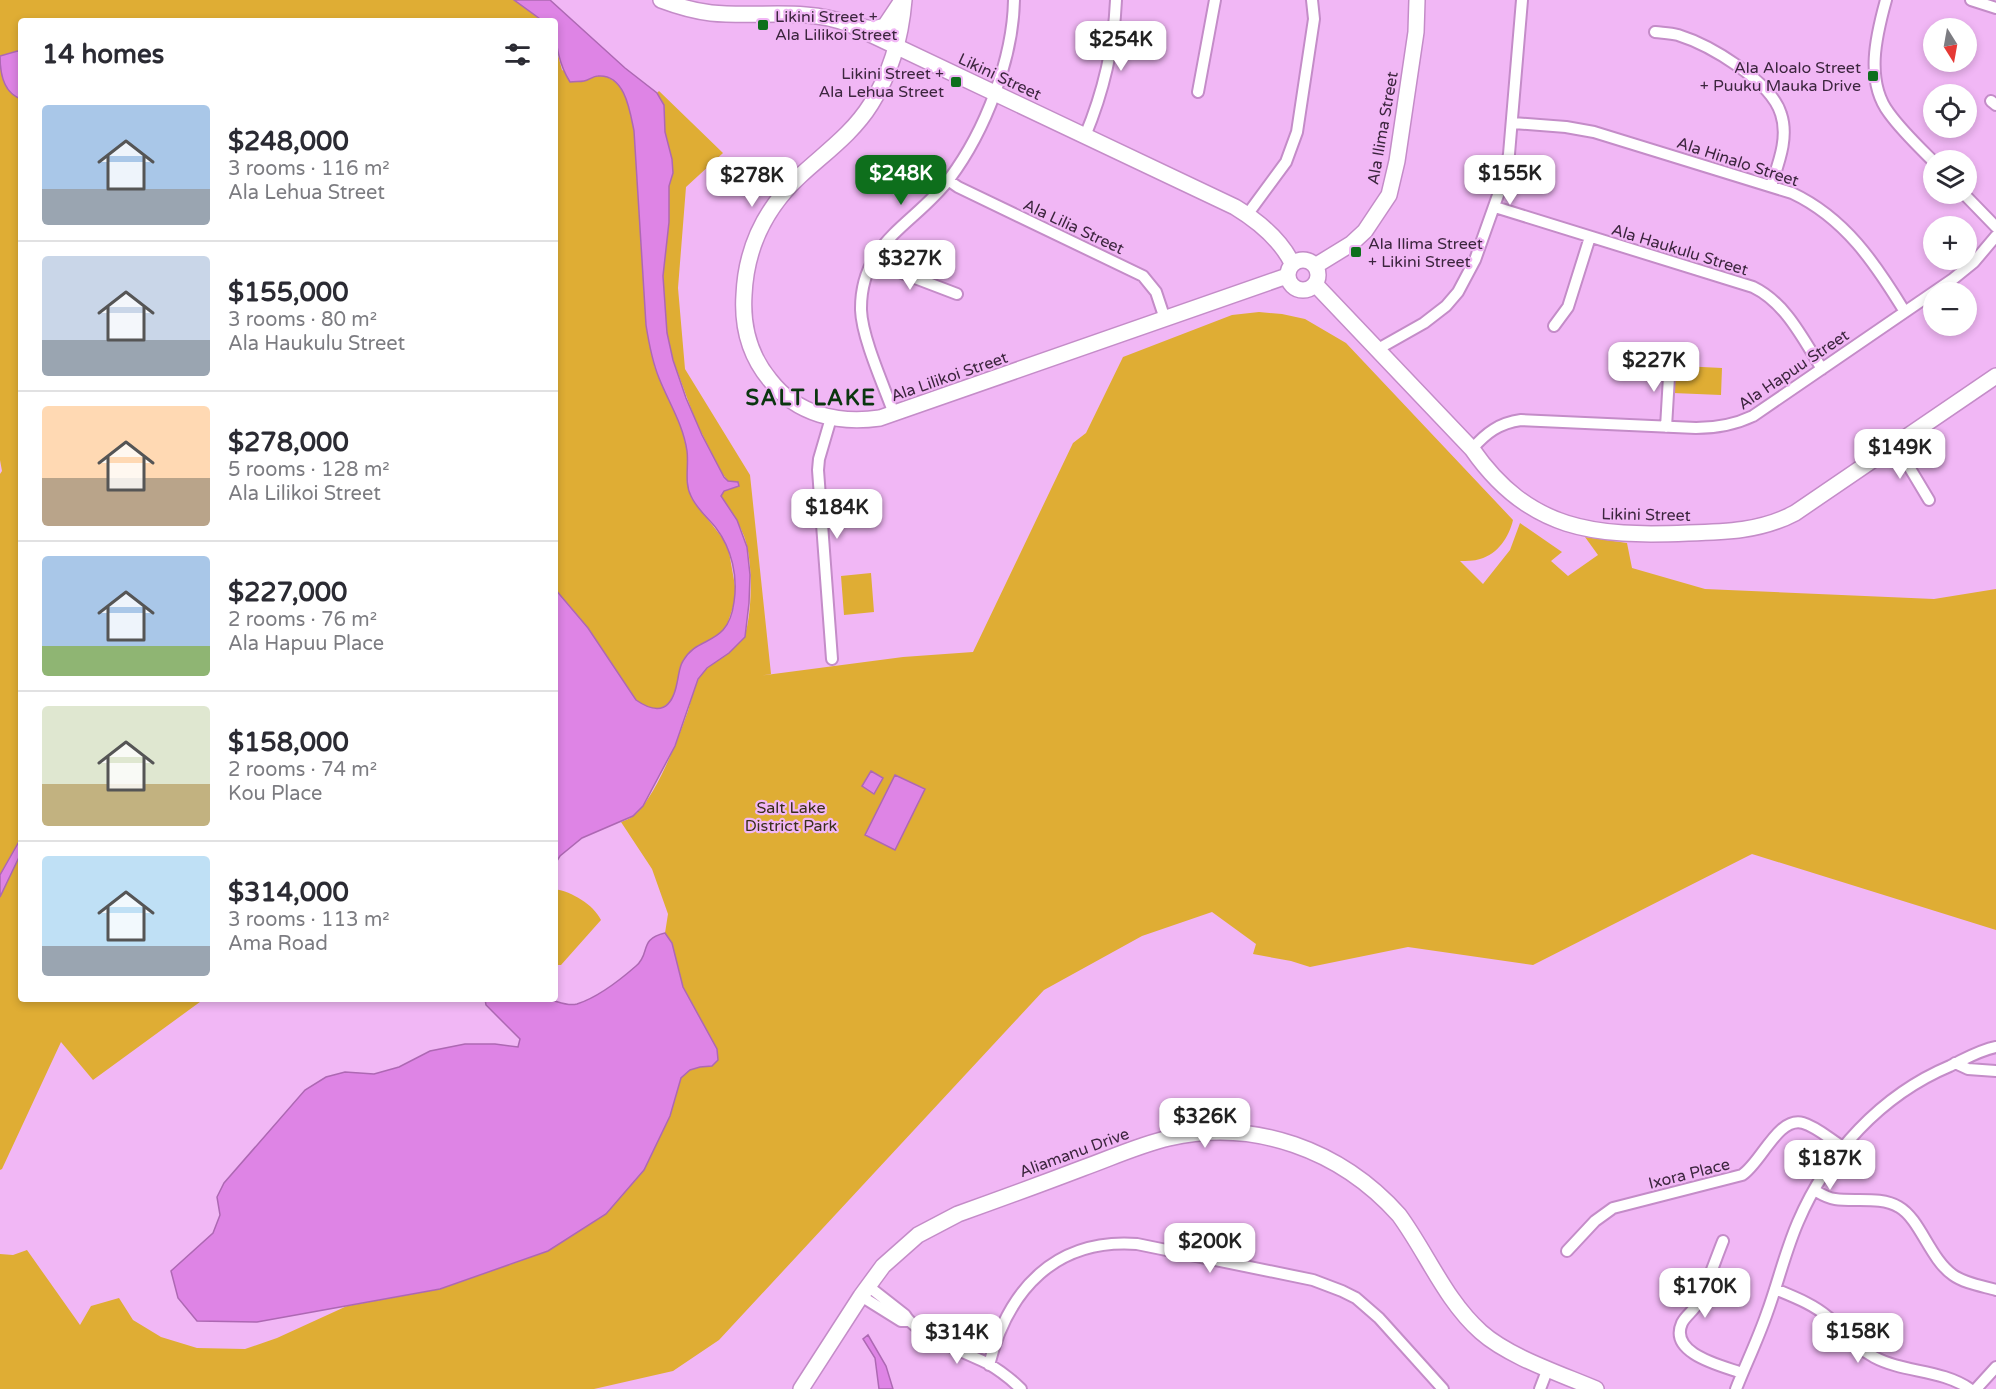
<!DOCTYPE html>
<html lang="en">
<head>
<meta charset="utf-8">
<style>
	body { margin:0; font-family:"Varela Round",sans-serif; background:#f2f2f3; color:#2b2b33; height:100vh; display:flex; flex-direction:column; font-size:22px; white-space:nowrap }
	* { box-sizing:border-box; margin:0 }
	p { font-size:20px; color:#7c7c81 }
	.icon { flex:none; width:33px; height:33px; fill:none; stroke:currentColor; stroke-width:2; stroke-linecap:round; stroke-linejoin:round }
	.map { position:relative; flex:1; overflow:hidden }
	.side { position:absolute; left:18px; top:18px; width:540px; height:984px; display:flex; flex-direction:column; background:#fff; border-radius:6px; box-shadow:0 3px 9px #0003 }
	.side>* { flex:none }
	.needle { width:39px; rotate:169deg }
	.fabs { position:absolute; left:1923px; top:18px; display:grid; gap:12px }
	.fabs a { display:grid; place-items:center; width:54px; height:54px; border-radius:50%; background:#fff; box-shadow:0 3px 9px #0003; font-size:30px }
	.price { position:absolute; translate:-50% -51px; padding:0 14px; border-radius:12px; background:#fff; color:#222; font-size:20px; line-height:39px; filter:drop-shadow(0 2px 3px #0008) }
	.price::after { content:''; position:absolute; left:50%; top:36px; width:18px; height:14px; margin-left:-9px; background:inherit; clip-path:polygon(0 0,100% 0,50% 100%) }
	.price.current { background:#0e6f1c; color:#fff }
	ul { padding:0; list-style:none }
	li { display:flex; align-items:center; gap:18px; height:150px; padding:0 24px }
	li+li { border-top:2px solid #e1e1e2 }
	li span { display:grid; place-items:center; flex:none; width:168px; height:120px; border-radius:6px; color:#555 }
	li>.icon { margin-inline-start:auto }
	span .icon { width:72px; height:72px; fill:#fffc; stroke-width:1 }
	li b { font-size:26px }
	h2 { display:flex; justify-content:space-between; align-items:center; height:72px; padding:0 24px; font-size:26px }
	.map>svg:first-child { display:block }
	.green { fill:#dfad34 }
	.water { fill:#de84e5; stroke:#ad68b3; stroke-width:1.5 }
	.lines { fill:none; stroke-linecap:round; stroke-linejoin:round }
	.street-casing { stroke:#c48cc8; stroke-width:14 }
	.secondary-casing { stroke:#c48cc8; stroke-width:18 }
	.street { stroke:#fff; stroke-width:10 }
	.secondary { stroke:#fff; stroke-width:15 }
	.poi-dot { fill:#0e6f1c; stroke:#f1b7f5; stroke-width:2 }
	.labels { text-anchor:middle; stroke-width:4.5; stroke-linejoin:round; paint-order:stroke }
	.poi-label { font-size:16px; fill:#3c253e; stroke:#f1b7f5; text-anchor:start }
	.street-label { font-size:16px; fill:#3c253e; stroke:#f1b7f5 }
	.park-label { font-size:16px; fill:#3a2f19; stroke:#f1b7f5 }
	.district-label { font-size:22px; font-weight:bold; letter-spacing:1.5px; fill:#0b360f; stroke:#f1b7f5 }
</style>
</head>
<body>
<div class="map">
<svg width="1996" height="1389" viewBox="0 0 1996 1389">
	<rect width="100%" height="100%" fill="#f1b7f5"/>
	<!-- green -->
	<path class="green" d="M0 0H514L543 21H21V999H204L93 1080 61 1042 2 1169 0 1170V474L2 471 0 460Z
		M555 44 562 70 585 81C588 79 594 76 598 76 625 75 630 111 634 131L646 325 655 368 680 422 687 450 688 487 692 499 724 540 729 552 735 586V601L727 625 720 634 690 652 671 701 662 708H648L636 700 588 628 555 589Z
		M659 91 723 153 686 187 678 288 685 369 750 475 771 674 759 676 903 657 973 652 1073 443 1086 433 1123 357 1232 315 1259 312 1282 314 1305 319 1346 343 1513 520C1509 537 1498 554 1480 559 1474 561 1466 561 1460 561L1483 584 1510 550 1520 523 1562 552 1551 561 1568 576 1598 555 1585 537 1627 543 1632 568 1705 589 1934 599 1996 589V930L1752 854 1533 965 1408 947 1310 967 1291 961 1253 954 1256 944 1212 912 1142 936 1044 990 719 1340 673 1371 594 1389H0V1254L13 1255 27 1250 80 1325 91 1306 119 1298 133 1320 161 1337 197 1348 245 1349 277 1338 347 1306 440 1289 548 1251 606 1214 644 1170 670 1116 681 1078 690 1070 700 1067 712 1066 694 1009 683 987 672 943 665 933 668 914 652 869 621 822C625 820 630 819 633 816 655 800 679 736 688 711 691 701 693 690 698 680 708 660 742 651 747 627 752 604 753 559 744 536 739 522 728 509 721 496L724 491 739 486 728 481 721 472 696 422 673 360 667 333 663 276 669 222V186L673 173 665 132 664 105 657 93Z
		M1682 366 1722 368 1721 395 1673 393V380Z
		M871 573 874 612 844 615 841 576Z
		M555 889C572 892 593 904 601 920L561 965H555Z"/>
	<!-- water -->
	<path class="water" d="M514 0H550L625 68 657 93 664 105 665 132 672 159 673 173 669 186V222L663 276 667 333 673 360 686 398 702 435 724 477 728 481 738 482 739 486 724 491 721 496 737 520 747 547 750 575 749 603 745 637 729 653 707 668 698 679 675 746 643 806 633 816 582 838 560 856 555 864V589L588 628 636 700C659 716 672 709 677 683 679 675 679 667 683 661 698 634 728 648 734 602 738 577 732 549 716 528 708 518 696 508 691 496 684 483 689 465 687 451 683 424 669 403 659 378 652 361 649 344 646 325L634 131C630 111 625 74 598 76 593 76 589 80 584 81 580 82 575 81 570 82 558 63 555 43 555 21H543Z
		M21 50V99C3 93 0 72 0 56Z
		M871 771 883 778 874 794 862 786Z
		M895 775 925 789 895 850 865 835Z
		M21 838V853L0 897V875Z
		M665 933 672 943 683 987 717 1049 718 1060 712 1066 700 1067 690 1070 681 1078 670 1116 644 1170 606 1214 548 1251 440 1289 257 1322 197 1321 178 1298 171 1271 213 1233 220 1215 217 1197 224 1183 305 1090 326 1077 345 1072 374 1074 399 1067 430 1051 465 1044H495L518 1047 520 1039 486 1005 485 999C505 999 526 997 546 999 556 1000 566 1007 577 1004 599 997 620 980 636 966 651 954 638 939 665 933Z
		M868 1335 886 1366 893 1389H879L875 1358 863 1339Z"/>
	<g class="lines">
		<!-- street casing -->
		<g class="street-casing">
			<path id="street" d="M1886 0C1876 36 1865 81 1889 113 1902 131 1918 146 1934 162
				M1971 0 1996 8
				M1655 32C1663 33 1670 33 1678 35 1710 45 1771 81 1781 114 1789 138 1778 164 1771 186
				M1198 92 1215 0
				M1991 101 1996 105
				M1513 123 1566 127 1594 132 1792 193C1845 218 1875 263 1905 312
				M1085 136C1103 93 1114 47 1116 0
				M948 180 958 187 1143 276 1156 292 1165 319
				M1964 194 1996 227
				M1495 207 1753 287C1786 303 1803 339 1822 369
				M1247 215 1286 162 1297 132 1314 19 1312 0
				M873 262 957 294
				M1554 326 1568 307 1590 237
				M1378 349 1424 323 1446 306 1458 292 1475 260 1503 181 1509 154 1522 0
				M894 414C884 386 862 338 861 310 860 241 916 224 950 178 985 131 1013 59 1014 0
				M831 418 819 459 818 470 832 659
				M1666 427 1670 360
				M1896 445 1929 500
				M1472 449C1486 433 1499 423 1521 420L1696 428C1717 428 1734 425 1753 416L1953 279 1974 262 1996 236
				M1955 1063 1968 1069 1996 1071
				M1814 1190C1821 1194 1827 1198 1835 1199 1855 1202 1881 1196 1899 1207 1920 1219 1930 1259 1953 1275 1964 1283 1982 1286 1996 1290
				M1723 1241C1715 1261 1708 1282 1699 1301 1695 1310 1686 1315 1682 1323 1668 1354 1723 1366 1742 1373
				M1567 1251 1595 1221 1613 1208 1742 1175C1761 1163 1778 1116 1803 1123 1817 1127 1831 1140 1843 1147
				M868 1286 905 1315C916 1334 966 1353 987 1363 999 1370 1011 1379 1021 1389
				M1775 1289C1794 1297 1813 1304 1828 1317 1844 1330 1855 1347 1874 1357 1904 1373 1941 1369 1970 1389
				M861 1296 901 1321H908
				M989 1365C1008 1289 1056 1238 1137 1244L1313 1280 1342 1291 1356 1298 1379 1318 1443 1389
				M1540 1389 1548 1368
				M1736 1389C1746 1364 1758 1339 1767 1313 1778 1283 1785 1252 1798 1222 1827 1154 1881 1095 1950 1066 1965 1059 1980 1050 1996 1047
				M1976 1389 1996 1367"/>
		</g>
		<!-- secondary casing -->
		<g class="secondary-casing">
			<path id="secondary" d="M661 0C677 6 694 11 711 13 758 18 803 7 849 24L1235 207C1258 221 1280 239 1292 263
				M904 0C901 36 891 73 871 104 853 133 826 152 801 175 766 207 746 248 744 295 742 326 750 356 770 380 797 415 839 424 880 418L1287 276
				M861 27 873 29 885 26 901 2
				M1288 275a15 15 0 1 1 30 0a15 15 0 1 1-30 0Z
				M1315 266 1351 244 1365 231 1389 195 1397 161 1416 32 1417 0
				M1315 284 1472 449C1529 531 1595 537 1688 533 1726 532 1761 531 1795 513L1996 376
				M801 1389 861 1296 883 1266 918 1235 958 1214C1000 1199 1041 1184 1083 1168 1111 1158 1139 1145 1169 1138 1254 1118 1341 1150 1399 1215 1427 1253 1445 1300 1481 1332 1509 1357 1561 1374 1596 1389"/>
		</g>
		<!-- street -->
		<use href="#street" class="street"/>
		<!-- secondary -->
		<use href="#secondary" class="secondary"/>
	</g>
	<!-- markers -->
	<g class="poi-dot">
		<rect x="757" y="19" width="12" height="12" rx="3"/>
		<rect x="1867" y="70" width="12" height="12" rx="3"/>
		<rect x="950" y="76" width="12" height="12" rx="3"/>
		<rect x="1350" y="246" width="12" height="12" rx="3"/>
	</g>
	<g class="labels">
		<!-- poi labels -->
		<g class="poi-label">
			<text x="775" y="22">Likini Street +<tspan x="775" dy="18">Ala Lilikoi Street</tspan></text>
			<text x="1861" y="73" text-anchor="end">Ala Aloalo Street<tspan x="1861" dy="18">+ Puuku Mauka Drive</tspan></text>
			<text x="944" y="79" text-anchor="end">Likini Street +<tspan x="944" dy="18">Ala Lehua Street</tspan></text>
			<text x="1368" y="249">Ala Ilima Street<tspan x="1368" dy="18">+ Likini Street</tspan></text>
		</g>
		<!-- street labels -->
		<g class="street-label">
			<text transform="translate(1000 76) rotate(25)" y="6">Likini Street</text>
			<text transform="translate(1382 128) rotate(-80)" y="6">Ala Ilima Street</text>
			<text transform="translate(1738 161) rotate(18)" y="6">Ala Hinalo Street</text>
			<text transform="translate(1074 226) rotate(25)" y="6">Ala Lilia Street</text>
			<text transform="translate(1680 249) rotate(17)" y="6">Ala Haukulu Street</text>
			<text transform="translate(1793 369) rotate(-34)" y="6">Ala Hapuu Street</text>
			<text transform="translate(949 376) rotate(-19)" y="6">Ala Lilikoi Street</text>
			<text transform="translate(1646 514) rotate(1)" y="6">Likini Street</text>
			<text transform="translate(1074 1152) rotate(-20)" y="6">Aliamanu Drive</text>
			<text transform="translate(1689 1173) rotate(-14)" y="6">Ixora Place</text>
		</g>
		<!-- park labels -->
		<g class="park-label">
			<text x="791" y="813">Salt Lake<tspan x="791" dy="18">District Park</tspan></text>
		</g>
		<!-- district labels -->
		<g class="district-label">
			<text x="811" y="405">SALT LAKE</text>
		</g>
	</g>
</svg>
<div class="fabs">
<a><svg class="needle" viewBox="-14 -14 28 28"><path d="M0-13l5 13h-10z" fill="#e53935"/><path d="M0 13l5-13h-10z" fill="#7c7c81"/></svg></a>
<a><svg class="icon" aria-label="locate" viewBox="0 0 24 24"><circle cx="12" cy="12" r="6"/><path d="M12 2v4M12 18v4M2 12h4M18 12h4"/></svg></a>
<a><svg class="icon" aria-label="layers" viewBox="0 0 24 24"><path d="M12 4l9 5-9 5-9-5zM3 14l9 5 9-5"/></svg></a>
<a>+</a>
<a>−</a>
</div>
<b class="price" style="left:1121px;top:72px">$254K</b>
<b class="price current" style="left:901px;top:206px">$248K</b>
<b class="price" style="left:1510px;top:206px">$155K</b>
<b class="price" style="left:752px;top:208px">$278K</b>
<b class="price" style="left:910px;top:291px">$327K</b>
<b class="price" style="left:1654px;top:393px">$227K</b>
<b class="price" style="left:1900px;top:480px">$149K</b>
<b class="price" style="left:837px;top:540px">$184K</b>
<b class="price" style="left:1205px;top:1149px">$326K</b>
<b class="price" style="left:1830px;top:1191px">$187K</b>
<b class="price" style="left:1210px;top:1274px">$200K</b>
<b class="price" style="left:1705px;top:1319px">$170K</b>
<b class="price" style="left:1858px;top:1364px">$158K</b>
<b class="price" style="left:957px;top:1365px">$314K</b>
<section class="side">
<h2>14 homes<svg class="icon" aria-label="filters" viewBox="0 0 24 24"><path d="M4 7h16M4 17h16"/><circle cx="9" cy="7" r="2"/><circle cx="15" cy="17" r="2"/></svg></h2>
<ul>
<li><span style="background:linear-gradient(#a9c7e8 70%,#9aa5b1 0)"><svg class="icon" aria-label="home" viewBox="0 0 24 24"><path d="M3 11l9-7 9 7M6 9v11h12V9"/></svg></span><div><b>$248,000</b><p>3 rooms · 116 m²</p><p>Ala Lehua Street</p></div></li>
<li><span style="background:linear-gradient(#c9d6e8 70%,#9aa5b1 0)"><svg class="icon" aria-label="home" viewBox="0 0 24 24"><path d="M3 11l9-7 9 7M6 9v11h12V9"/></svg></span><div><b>$155,000</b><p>3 rooms · 80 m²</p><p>Ala Haukulu Street</p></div></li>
<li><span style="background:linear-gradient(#ffd9b3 60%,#b9a48a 0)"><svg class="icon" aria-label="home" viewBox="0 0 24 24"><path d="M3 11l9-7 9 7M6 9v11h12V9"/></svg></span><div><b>$278,000</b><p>5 rooms · 128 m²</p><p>Ala Lilikoi Street</p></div></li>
<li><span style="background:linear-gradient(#a9c7e8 75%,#8fb573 0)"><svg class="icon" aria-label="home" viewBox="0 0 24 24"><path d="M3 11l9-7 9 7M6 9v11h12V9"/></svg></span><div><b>$227,000</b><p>2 rooms · 76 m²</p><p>Ala Hapuu Place</p></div></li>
<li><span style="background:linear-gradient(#dfe7d0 65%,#c2b280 0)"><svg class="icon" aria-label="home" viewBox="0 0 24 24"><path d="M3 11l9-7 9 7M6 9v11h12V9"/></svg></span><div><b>$158,000</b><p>2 rooms · 74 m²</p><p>Kou Place</p></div></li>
<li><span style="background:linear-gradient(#bfe0f5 75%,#9aa5b1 0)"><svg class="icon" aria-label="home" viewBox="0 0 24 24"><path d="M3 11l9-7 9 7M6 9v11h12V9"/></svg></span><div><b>$314,000</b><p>3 rooms · 113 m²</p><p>Ama Road</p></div></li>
</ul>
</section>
</div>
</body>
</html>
